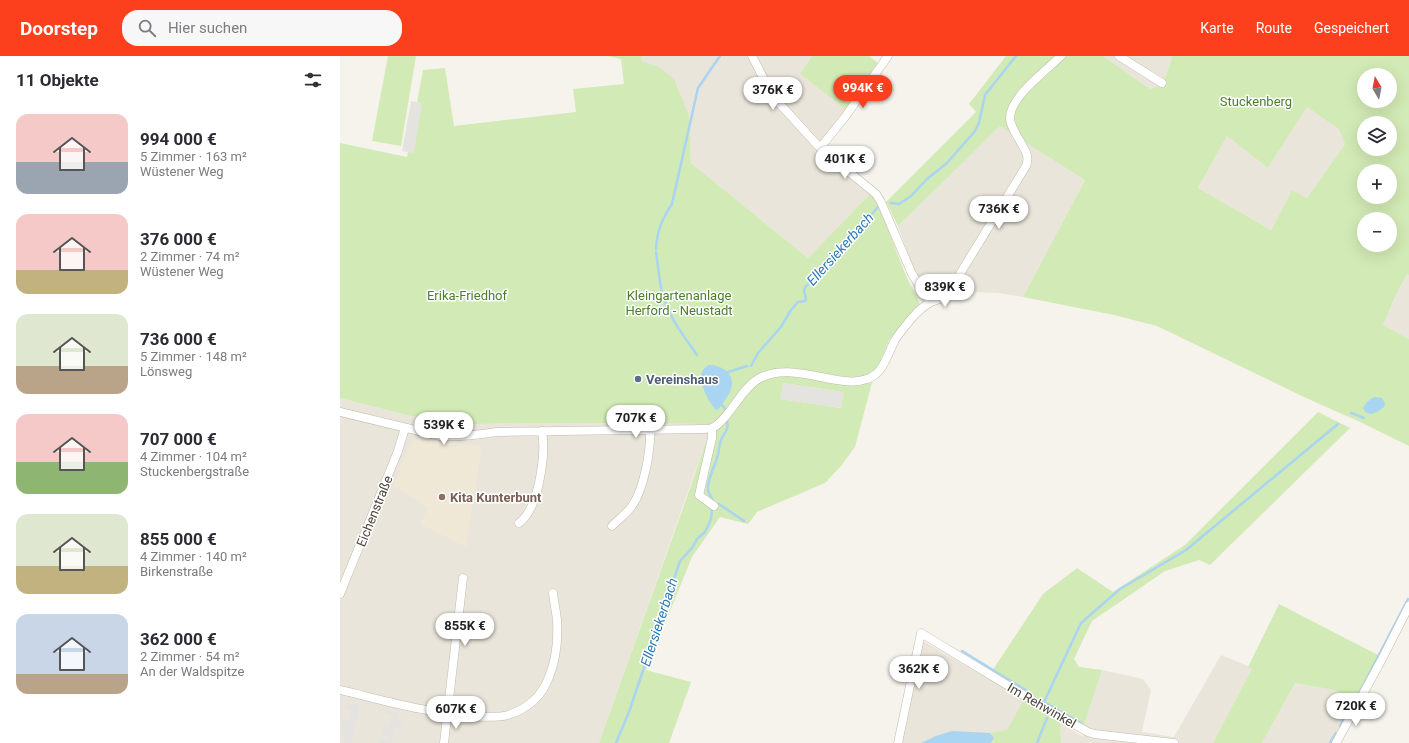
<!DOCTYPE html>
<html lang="de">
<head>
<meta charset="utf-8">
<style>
	body { margin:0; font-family:Roboto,sans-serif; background:#f7f7f7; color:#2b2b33; height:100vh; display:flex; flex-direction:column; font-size:15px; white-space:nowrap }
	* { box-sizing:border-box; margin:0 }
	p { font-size:13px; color:#7c7c81 }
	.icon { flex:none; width:22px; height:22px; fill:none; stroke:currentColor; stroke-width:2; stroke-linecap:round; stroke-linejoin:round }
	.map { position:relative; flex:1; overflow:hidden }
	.drawer { display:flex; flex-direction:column; background:#fff; width:340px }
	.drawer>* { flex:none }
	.needle { width:26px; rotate:350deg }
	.controls { position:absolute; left:1017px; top:12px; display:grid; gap:8px }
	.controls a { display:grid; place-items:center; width:40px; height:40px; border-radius:50%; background:#fff; box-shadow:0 4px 16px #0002; font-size:20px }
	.price { position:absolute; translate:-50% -34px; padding:0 9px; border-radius:14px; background:#fff; color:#222; font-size:13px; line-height:26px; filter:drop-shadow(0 1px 2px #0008) }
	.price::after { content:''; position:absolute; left:50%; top:24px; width:12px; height:9px; margin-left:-6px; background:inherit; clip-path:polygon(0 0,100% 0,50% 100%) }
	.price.current { background:#fc3f1d; color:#fff }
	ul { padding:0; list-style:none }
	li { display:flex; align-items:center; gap:12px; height:100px; padding:0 16px }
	li span { display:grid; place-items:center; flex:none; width:112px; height:80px; border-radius:12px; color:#555 }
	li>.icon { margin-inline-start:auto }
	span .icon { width:48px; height:48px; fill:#fffc; stroke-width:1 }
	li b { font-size:17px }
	h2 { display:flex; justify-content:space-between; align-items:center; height:48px; padding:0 16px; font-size:17px }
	header { display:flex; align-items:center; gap:24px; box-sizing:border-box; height:56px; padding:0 20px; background:#fc3f1d; color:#fff }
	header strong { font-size:19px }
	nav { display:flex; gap:22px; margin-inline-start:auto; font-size:14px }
	.search { width:280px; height:36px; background:#f7f7f7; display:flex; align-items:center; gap:10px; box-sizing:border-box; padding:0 14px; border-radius:16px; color:#7c7c81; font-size:15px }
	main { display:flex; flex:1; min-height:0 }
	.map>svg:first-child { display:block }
	.residential { fill:#eae5da }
	.education { fill:#efe8d6 }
	.green { fill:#d2eab5; fill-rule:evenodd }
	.parking { fill:#e5e3e0 }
	.water { fill:#a9d4f2 }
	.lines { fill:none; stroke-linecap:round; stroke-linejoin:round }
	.stream { stroke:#a9d4f2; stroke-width:2.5 }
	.street-casing { stroke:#c2bbae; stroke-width:9 }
	.street { stroke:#fff; stroke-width:8 }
	.service-dot { fill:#5c6f8a; stroke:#fff; stroke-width:1.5 }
	.education-dot { fill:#8d6e63; stroke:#fff; stroke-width:1.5 }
	.labels { text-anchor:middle; stroke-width:3; stroke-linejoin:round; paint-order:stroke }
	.park-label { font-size:13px; fill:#4a7f2a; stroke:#fff }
	.service-label { font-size:13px; font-weight:bold; fill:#4e5e75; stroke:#fff; text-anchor:start }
	.education-label { font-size:13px; font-weight:bold; fill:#785e54; stroke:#fff; text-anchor:start }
	.street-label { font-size:13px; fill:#4b4439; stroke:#fff }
	.water-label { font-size:14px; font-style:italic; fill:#2e7ab2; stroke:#fff }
</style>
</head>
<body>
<header>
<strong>Doorstep</strong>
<div class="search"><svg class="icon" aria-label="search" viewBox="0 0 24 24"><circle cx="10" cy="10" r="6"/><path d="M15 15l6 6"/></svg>Hier suchen</div>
<nav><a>Karte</a><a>Route</a><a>Gespeichert</a></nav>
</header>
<main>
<section class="drawer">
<h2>11 Objekte<svg class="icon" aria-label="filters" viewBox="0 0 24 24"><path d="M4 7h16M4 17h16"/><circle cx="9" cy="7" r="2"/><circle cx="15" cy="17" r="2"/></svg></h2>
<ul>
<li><span style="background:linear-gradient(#f6c9c9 60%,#9aa5b1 0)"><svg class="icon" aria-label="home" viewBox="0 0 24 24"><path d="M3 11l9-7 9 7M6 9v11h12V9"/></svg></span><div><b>994 000 €</b><p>5 Zimmer · 163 m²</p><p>Wüstener Weg</p></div></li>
<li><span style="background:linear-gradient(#f6c9c9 70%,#c2b280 0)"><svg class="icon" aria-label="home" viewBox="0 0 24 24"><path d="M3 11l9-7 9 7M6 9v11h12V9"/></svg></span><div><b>376 000 €</b><p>2 Zimmer · 74 m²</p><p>Wüstener Weg</p></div></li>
<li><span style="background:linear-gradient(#dfe7d0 65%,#b9a48a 0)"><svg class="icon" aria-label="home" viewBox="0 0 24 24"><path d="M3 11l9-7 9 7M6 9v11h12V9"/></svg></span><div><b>736 000 €</b><p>5 Zimmer · 148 m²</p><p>Lönsweg</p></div></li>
<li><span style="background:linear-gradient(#f6c9c9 60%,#8fb573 0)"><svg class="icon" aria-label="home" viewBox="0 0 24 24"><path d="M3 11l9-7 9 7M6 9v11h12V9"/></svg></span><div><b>707 000 €</b><p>4 Zimmer · 104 m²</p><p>Stuckenbergstraße</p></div></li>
<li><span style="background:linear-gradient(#dfe7d0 65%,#c2b280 0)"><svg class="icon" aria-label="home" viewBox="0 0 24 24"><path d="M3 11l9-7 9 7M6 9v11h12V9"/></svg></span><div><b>855 000 €</b><p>4 Zimmer · 140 m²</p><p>Birkenstraße</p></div></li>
<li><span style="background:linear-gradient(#c9d6e8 75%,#b9a48a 0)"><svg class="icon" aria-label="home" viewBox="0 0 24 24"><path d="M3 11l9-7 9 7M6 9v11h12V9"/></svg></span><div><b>362 000 €</b><p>2 Zimmer · 54 m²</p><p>An der Waldspitze</p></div></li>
</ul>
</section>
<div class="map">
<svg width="1069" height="687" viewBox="0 0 1069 687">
	<rect width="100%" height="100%" fill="#f6f3ec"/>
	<!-- residential -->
	<path class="residential" d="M302 0H472L460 18 506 54 474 95 531 137 468 202 351 107 349 60 301 5Z
		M763 0H830L832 2 823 28 810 33Z
		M967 51 999 72 1005 88 967 142 952 134 931 174 858 132 887 80 928 112Z
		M660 69 745 124 683 241 658 237 609 235 598 238 589 236 583 232 574 215 558 170Z
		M1067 218 1069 219V283L1043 269 1055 241Z
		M0 342 71 360 134 368 228 367 372 368 259 687H0Z
		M578 582 693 649 743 681V672L762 614 803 623 811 634 802 676 834 681 881 599 913 612 873 687H555Z
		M955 627 994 634 1017 645 992 687H922Z"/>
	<!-- education -->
	<path class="education" d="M79 383 110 388V391H116V389L142 390 126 491 80 468 88 452 53 429 70 388 74 384Z"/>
	<!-- green -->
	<path class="green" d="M48 0H76L61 90 32 85Z
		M267 0H302L301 5 319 11 334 23 349 60 351 107 468 202 531 137 538 147 566 220 580 248 549 284 533 323 515 391 501 410 485 427 417 456 408 468 380 461 352 501 306 614 351 626 329 687H259L348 438 372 368 228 367 134 368 71 360 0 342V87L67 101 83 14 105 12 114 70 236 56 233 33 284 28 281 3ZM443 327 503 336 501 352 441 343Z
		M472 0H529L539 8 506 54 460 18Z
		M666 0H763L810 33 823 28 832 2 830 0H1069V219L1067 218 1055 241 1043 269 1069 283V390L1018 365 966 342 817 270 774 259 683 241 745 124 660 70 558 170 546 146 636 56 629 48ZM1024 19H1050V45H1024ZM967 51 999 73 1005 88 967 142 952 134 931 174 858 132 887 80 928 112ZM1024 67H1050V93H1024ZM1024 115H1050V141H1024ZM1024 163H1050V189H1024Z
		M978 356 1010 372 870 509 859 504 825 515 752 565 734 603 739 611 762 614 743 672 652 615 703 538 737 512 773 536 779 532 845 489Z
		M939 548 1040 600 1017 645 994 634 955 627 922 687H873L912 613 908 611Z
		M684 644 720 667 721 687H651L654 682 650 677 667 674Z"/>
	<!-- parking -->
	<path class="parking" d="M71 45 82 47 74 97 62 95Z
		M443 327 504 336 501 352 440 343Z
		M6 646 20 649 11 687H3L4 683 0 682 2 665 8 666 11 654 4 653Z
		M46 654 59 657 57 665 64 666 62 673 55 671 52 687H39V684L46 685 47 680 41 678 43 669 49 670 52 659 45 658Z"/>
	<!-- water -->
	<path class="water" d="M369 309C382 309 396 318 391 333 390 337 387 341 385 344 382 348 381 352 376 354 370 348 359 328 361 319 362 314 365 311 369 309Z
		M1034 341 1042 342 1045 347 1044 351C1037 356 1033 360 1025 356L1023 352 1027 346Z
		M612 675 650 677 654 682 651 687H581L596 680Z"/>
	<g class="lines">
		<!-- stream -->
		<path class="stream" d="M551 147 559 148 571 140 587 123 607 107 635 75 639 67 645 39 676 0
			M316 193C317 175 322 163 332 148L358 32 380 0
			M316 196C318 209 319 223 322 236 328 260 343 279 357 299
			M411 310 418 297 441 271 451 254 458 246 465 245 466 243 464 234 466 230 476 222 496 196 526 166 530 160 538 151
			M388 316 407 310
			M382 349 386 354
			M1011 357 1024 362
			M373 445C372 442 369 438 368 434 366 427 375 409 377 402 380 396 378 390 381 384 385 375 389 375 387 364
			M379 448 404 465
			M622 595 692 638
			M699 643 704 646
			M1015 645 1068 543
			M741 667 704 646 741 567 780 533 846 494 998 368
			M1000 670 1008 657
			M276 687 289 656 340 505 352 492 357 483 365 476 371 463 372 453
			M697 687 707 662
			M990 687 996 677"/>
		<!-- street casing -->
		<g class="street-casing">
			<path id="street" d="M412 0 430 35 439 47 480 92 536 138 541 146 572 218 590 246
				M779 0 822 27
				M480 92 505 61 548 0
				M0 356 100 380C120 381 138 379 157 376L363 373C366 373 370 373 372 372 387 366 401 333 418 323 456 301 507 341 536 318 546 309 549 295 555 284 560 276 566 269 572 262 577 256 584 250 591 246 597 243 605 243 610 237 612 235 613 229 615 226L686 110C690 100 685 94 680 85 676 78 671 71 670 63 669 41 707 14 721 0
				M372 372V382L359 439 374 450
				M179 467C199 453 206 398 202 375
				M272 470C279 463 287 457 292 450 304 433 311 394 310 373
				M0 538 58 395 65 372
				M0 634C43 644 87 657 131 660 143 661 157 662 168 659 187 653 202 640 209 621 216 604 218 582 217 564 216 555 214 546 213 537
				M104 687 123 522
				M558 687 581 577 710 655 748 676 754 678 834 687
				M996 687 1041 605 1069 550"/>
		</g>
		<!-- street -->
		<use href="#street" class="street"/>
	</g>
	<!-- markers -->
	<circle class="service-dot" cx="298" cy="323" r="4"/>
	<circle class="education-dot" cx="102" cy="441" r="4"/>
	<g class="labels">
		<!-- park labels -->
		<g class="park-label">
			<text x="916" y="50">Stuckenberg</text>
			<text x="127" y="244">Erika-Friedhof</text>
			<text x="339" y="244">Kleingartenanlage<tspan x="339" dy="15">Herford - Neustadt</tspan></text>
		</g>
		<!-- service labels -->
		<g class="service-label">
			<text x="306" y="328">Vereinshaus</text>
		</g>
		<!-- education labels -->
		<g class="education-label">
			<text x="110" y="446">Kita Kunterbunt</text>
		</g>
		<!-- street labels -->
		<g class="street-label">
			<text transform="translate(34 455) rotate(-68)" y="5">Eichenstraße</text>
			<text transform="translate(702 649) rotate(30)" y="5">Im Rehwinkel</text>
		</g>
		<!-- water labels -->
		<g class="water-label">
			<text transform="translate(500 193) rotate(-48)" y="5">Ellersiekerbach</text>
			<text transform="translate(319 566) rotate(-72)" y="5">Ellersiekerbach</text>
		</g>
	</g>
</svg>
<div class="controls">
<a><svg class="needle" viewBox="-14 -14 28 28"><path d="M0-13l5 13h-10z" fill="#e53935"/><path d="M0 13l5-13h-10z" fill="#7c7c81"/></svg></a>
<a><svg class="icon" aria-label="layers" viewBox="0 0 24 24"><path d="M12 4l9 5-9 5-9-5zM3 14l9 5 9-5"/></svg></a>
<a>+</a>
<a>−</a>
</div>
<b class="price current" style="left:523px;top:53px">994K €</b>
<b class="price" style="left:433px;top:55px">376K €</b>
<b class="price" style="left:505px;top:124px">401K €</b>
<b class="price" style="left:659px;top:174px">736K €</b>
<b class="price" style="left:605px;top:252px">839K €</b>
<b class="price" style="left:296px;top:383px">707K €</b>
<b class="price" style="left:104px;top:390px">539K €</b>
<b class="price" style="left:125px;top:591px">855K €</b>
<b class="price" style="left:579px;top:634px">362K €</b>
<b class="price" style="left:1016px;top:671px">720K €</b>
<b class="price" style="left:116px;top:674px">607K €</b>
</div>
</main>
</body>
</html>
